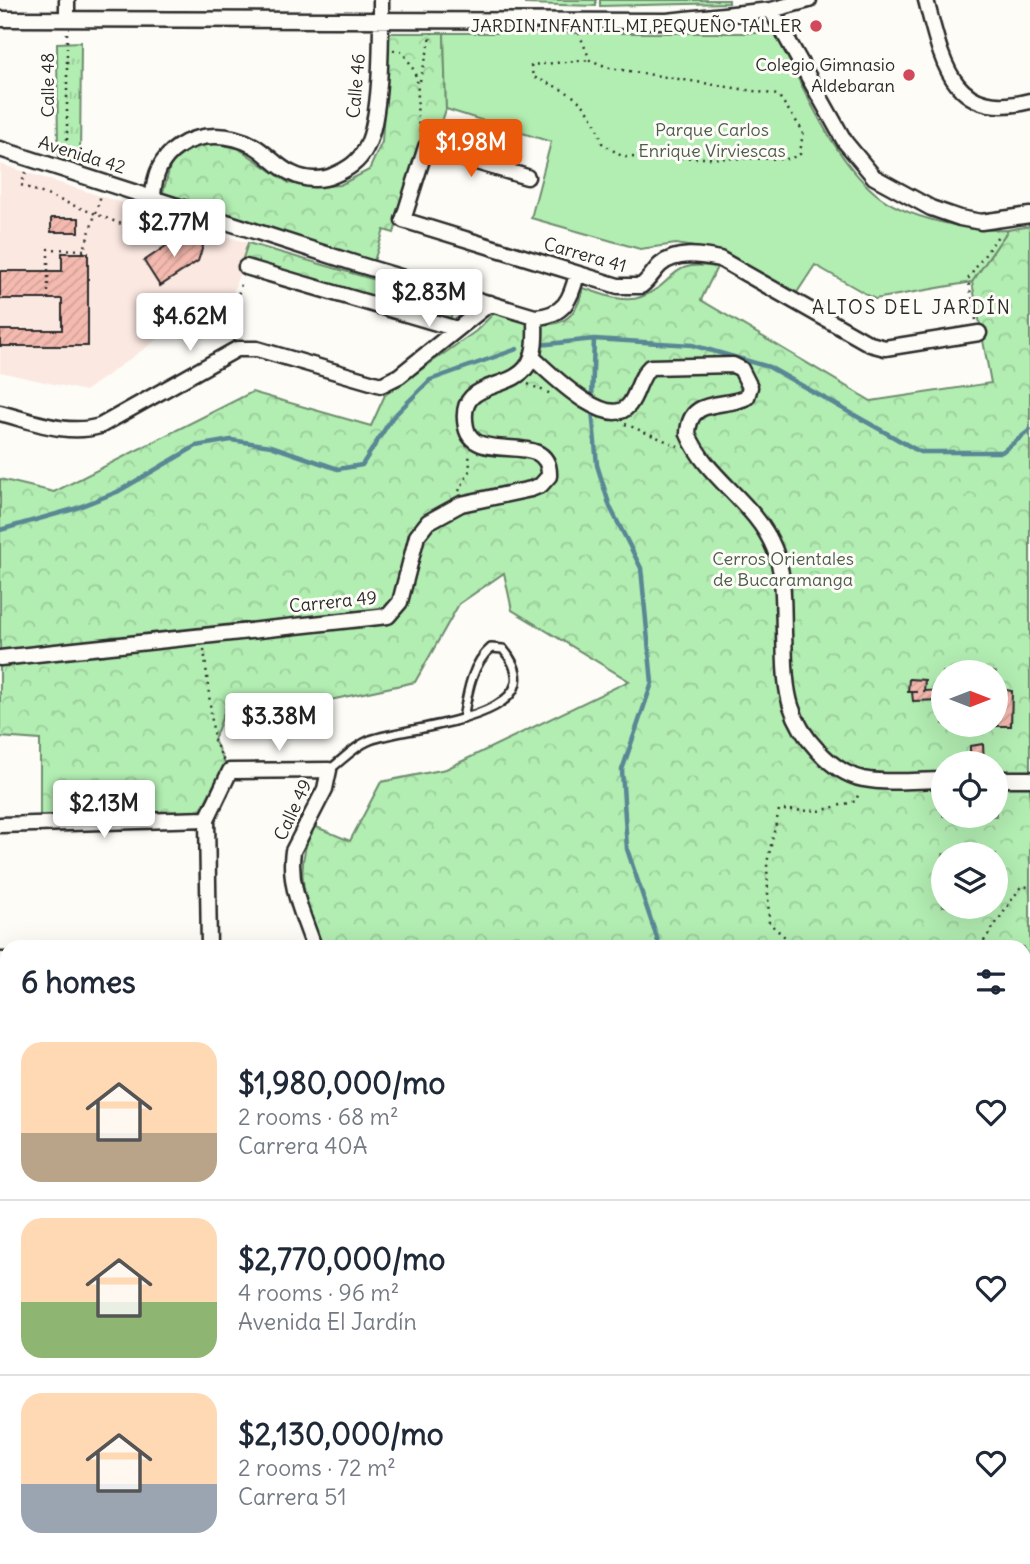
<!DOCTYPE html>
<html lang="en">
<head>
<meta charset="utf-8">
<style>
	body { margin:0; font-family:Delius,sans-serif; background:#f6f6f7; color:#1f2937; height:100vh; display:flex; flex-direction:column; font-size:26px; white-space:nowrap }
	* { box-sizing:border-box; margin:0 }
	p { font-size:23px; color:#747a83 }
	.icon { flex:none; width:38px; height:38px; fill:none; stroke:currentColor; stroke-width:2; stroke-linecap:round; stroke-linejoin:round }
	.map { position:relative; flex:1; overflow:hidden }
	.details { position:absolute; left:0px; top:940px; width:1031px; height:625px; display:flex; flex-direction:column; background:#fff; border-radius:21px 21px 0 0; box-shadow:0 7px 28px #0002 }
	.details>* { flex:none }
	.needle { width:46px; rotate:90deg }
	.controls { position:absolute; left:931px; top:660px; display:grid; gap:14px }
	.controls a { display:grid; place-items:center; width:77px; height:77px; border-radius:50%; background:#fff; box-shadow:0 7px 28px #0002; font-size:35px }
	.price { position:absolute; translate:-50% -60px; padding:0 16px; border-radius:7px; background:#fff; color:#222; font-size:23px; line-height:46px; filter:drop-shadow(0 2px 4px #0008) }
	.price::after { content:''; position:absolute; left:50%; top:42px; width:21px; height:16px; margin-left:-10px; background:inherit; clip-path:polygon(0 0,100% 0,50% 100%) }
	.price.selected { background:#ea580c; color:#fff }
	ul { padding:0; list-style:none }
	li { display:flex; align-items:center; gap:21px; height:175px; padding:0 21px }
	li+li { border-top:2px solid #e0e1e3 }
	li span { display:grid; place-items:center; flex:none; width:196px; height:140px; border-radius:21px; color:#555 }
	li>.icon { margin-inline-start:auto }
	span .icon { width:84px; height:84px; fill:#fffc; stroke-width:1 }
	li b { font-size:30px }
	h2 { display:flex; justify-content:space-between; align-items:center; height:84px; padding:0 21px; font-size:30px }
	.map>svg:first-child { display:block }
	.built { fill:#fbe8e1 }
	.grass { fill:url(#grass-tufts); stroke:#6e8c6e; stroke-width:2 }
	.forest { fill:url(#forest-crowns); stroke:#6e8c6e; stroke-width:2; fill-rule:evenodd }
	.green { fill:#b2edb2; stroke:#6e8c6e; stroke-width:2 }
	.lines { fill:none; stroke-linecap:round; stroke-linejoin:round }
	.stream { stroke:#5a8794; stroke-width:4.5 }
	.building { fill:url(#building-hatch); stroke:#2b2b2b; stroke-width:2 }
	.lane-casing { stroke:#2b2b2b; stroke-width:12 }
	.street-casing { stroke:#2b2b2b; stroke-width:19 }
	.path { stroke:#2b2b2b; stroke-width:2.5; stroke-dasharray:2 5; stroke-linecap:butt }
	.lane { stroke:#fdfcf7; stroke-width:7 }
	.street { stroke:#fdfcf7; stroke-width:14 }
	.poi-dot { fill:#d1495b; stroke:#fdfcf7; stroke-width:2.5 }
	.labels { text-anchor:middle; stroke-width:6; stroke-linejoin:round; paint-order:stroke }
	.poi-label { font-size:18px; fill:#2b2b2b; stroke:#fdfcf7; text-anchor:end }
	.street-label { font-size:18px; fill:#2b2b2b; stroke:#fdfcf7 }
	.park-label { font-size:18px; fill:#4d5c4d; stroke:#fdfcf7 }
	.neighbourhood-label { font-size:19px; letter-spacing:2px; fill:#2b2b2b; stroke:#fdfcf7 }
</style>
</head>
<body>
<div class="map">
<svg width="1030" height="1564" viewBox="0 0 1030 1564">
	<defs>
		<pattern id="grass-tufts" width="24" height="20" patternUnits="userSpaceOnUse" patternTransform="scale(1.75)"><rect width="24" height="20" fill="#b2edb2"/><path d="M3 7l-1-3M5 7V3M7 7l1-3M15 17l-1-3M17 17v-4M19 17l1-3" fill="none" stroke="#99cb99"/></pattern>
		<pattern id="forest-crowns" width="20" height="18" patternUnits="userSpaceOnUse" patternTransform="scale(1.75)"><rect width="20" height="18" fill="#b2edb2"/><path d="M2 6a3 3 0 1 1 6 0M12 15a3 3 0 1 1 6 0" fill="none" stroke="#99cb99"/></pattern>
		<pattern id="building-hatch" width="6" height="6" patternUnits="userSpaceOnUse" patternTransform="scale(1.75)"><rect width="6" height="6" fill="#f5baaf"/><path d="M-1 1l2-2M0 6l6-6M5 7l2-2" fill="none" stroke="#d2a097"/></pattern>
	</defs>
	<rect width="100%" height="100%" fill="#fdfcf7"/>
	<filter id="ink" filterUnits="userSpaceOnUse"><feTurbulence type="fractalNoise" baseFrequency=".0143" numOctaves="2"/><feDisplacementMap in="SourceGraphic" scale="14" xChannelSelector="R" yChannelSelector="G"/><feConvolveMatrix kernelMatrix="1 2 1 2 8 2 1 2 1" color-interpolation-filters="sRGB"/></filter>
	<g filter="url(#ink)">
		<!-- built -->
		<path class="built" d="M0 164 248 243 231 301 218 296 85 391 0 372Z"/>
		<!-- grass -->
		<path class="grass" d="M81 42 80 163 58 157 57 43Z"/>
		<!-- forest -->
		<path class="forest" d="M389 33H444L446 109 436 141 422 137 394 233 384 230 374 261 162 196 173 156 181 150 206 142 238 148 289 183 311 187 340 185 369 170 382 142Z
			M1030 226V1564H0V1375L7 1370V1558H1024V947H322C307 902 291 871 314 826L350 841 381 782 446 769 629 681 512 610 504 573 459 604 415 682 283 710 229 699 214 740 225 763 200 812 40 816V740L0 737V479L54 492 252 392 371 426 385 395 476 331 495 312C534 323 572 341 583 288 600 293 623 304 641 297 678 283 667 259 717 267L701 300 871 401 991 383 972 282 1008 230ZM943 672H996V724H943ZM943 763H996V816H943ZM943 854H996V906H943Z
			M248 243 458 304 450 318 243 258Z
			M7 1137V1179L0 1184V1142Z"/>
		<!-- green -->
		<path class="green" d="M525 0H596V6L525 4Z
			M600 0H729V3L600 6Z
			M444 33H775C802 83 831 156 875 193 904 218 971 232 1008 230L972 282 875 299 815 265 796 294 718 251 676 244 640 249 531 218 551 142 446 109Z"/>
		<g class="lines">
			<!-- stream -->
			<path class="stream" d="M539 345 594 339 692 345 769 367 920 452H1002L1030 430
				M592 400 594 339
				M592 409 597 465 610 507 641 568 652 683 622 770 627 849 660 947
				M0 530 74 509 117 492 196 446 231 440 271 446 338 469 362 465 392 418 430 380 517 349"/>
		</g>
		<!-- building -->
		<path class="building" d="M51 218H79V232H51Z
			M182 235 204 243 198 261 160 286 144 261Z
			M62 253H88V346H0V330H62V299H0V271H62Z
			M909 679 925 680 924 691 943 690V700L913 701 912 692H918H908Z
			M996 688 1012 691 1011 726H996Z
			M983 744 984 763H970V746Z"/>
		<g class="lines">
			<!-- lane casing -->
			<g class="lane-casing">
				<path id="lane" d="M329 770C341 761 354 747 368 741 400 726 564 721 503 649L491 648C471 664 467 696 463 719"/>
			</g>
			<!-- street casing -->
			<g class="street-casing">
				<path id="street" d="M926 0C942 60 951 122 1030 101
					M771 10 845 142 874 177 931 208 960 218 981 222 1030 215
					M0 19 667 21 771 10 809 0
					M67 19V0
					M0 149 360 265 535 317C564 316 571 299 577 274
					M527 177 426 147 403 220 618 286H641C649 280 653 272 660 265 676 251 701 255 720 259L870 344 885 348 979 333
					M153 197C154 176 160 159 178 147 200 132 231 133 254 146 268 154 278 168 293 174 305 180 322 181 334 175 348 169 359 162 366 148 382 118 381 36 381 0
					M246 267 457 329
					M532 357C548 371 607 432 629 405 638 394 639 377 650 367L733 365 741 369 750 387 747 397C724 409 689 396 688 434 706 478 756 503 774 548 785 574 783 604 784 632 785 656 784 683 791 706 800 736 831 772 863 779 889 784 918 780 943 780
					M0 413C32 421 67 436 100 426L237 349H257L381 385 399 376 490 303
					M0 658 388 616 400 602 417 536 428 522 461 504 531 489 541 485 549 476C551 427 474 467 466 427 456 378 510 393 528 365 537 351 535 332 535 317
					M996 779H1030
					M0 825 207 819
					M209 947 207 819 230 771 329 770 325 789 293 851C288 885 303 915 314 947
					M0 960H7
					M0 1133 7 1128
					M0 1249 7 1245
					M0 1365 7 1360"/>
			</g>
			<!-- path -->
			<path class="path" d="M67 33V155
				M579 33 590 60 610 68 778 95 803 131 800 154 789 159 623 157 602 143C591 101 571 92 533 77L531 65 590 60
				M393 50 401 51C431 86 409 102 422 136
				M420 81 432 33
				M26 172 21 185 124 225
				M83 253 101 195
				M48 299V249L84 250
				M976 320 968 279 1000 233
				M237 335 235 307 242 280
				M528 384 551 394
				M625 424 678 446
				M459 491 470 470 469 452
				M204 649 214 740 224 762
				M776 947 785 937 769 923 767 863 779 810 819 811 856 801 859 792
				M980 947 1020 888 1030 886
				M1024 1039 1030 1037
				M0 1403H7
				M331 1558 334 1564"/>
			<!-- lane -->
			<use href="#lane" class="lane"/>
			<!-- street -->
			<use href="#street" class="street"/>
		</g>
	</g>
	<!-- markers -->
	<g class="poi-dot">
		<circle cx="816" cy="26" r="7"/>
		<circle cx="909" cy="75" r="7"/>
	</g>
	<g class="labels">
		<!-- poi labels -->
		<g class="poi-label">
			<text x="802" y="32">JARDIN INFANTIL MI PEQUEÑO TALLER</text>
			<text x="895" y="71">Colegio Gimnasio<tspan x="895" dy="21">Aldebaran</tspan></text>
		</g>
		<!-- street labels -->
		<g class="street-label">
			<text transform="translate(48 85) rotate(-90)" y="6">Calle 48</text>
			<text transform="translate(356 86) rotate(-85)" y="6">Calle 46</text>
			<text transform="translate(82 155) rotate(17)" y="6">Avenida 42</text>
			<text transform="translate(585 255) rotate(16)" y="6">Carrera 41</text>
			<text transform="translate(333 602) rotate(-6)" y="6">Carrera 49</text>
			<text transform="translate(293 810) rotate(-65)" y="6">Calle 49</text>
		</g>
		<!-- park labels -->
		<g class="park-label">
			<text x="712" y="136">Parque Carlos<tspan x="712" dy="21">Enrique Virviescas</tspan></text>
			<text x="783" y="565">Cerros Orientales<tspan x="783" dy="21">de Bucaramanga</tspan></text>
		</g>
		<!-- neighbourhood labels -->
		<g class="neighbourhood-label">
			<text x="912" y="314">ALTOS DEL JARDÍN</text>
		</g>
	</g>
</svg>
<div class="controls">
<a><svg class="needle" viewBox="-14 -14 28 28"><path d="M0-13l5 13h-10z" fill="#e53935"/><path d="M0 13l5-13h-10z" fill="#747a83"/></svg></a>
<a><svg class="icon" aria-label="locate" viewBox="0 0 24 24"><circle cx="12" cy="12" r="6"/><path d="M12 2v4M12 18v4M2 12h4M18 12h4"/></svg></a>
<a><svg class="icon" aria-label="layers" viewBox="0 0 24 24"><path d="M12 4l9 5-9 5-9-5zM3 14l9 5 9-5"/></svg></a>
</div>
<b class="price selected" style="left:471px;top:179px">$1.98M</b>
<b class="price" style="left:174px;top:259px">$2.77M</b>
<b class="price" style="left:429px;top:329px">$2.83M</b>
<b class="price" style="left:190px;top:353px">$4.62M</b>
<b class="price" style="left:279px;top:753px">$3.38M</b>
<b class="price" style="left:104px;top:840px">$2.13M</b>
<section class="details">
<h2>6 homes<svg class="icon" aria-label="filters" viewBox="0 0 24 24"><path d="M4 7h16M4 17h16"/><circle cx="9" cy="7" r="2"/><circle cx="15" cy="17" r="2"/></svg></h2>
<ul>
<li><span style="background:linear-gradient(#ffd9b3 65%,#b9a48a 0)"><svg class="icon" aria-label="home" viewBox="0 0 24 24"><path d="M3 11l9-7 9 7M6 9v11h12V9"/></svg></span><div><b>$1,980,000/mo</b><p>2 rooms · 68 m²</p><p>Carrera 40A</p></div><svg class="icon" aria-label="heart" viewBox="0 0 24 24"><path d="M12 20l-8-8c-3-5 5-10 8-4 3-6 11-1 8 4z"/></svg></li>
<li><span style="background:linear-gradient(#ffd9b3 60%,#8fb573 0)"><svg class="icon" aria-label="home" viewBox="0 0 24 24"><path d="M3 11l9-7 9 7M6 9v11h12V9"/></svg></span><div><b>$2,770,000/mo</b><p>4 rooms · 96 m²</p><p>Avenida El Jardín</p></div><svg class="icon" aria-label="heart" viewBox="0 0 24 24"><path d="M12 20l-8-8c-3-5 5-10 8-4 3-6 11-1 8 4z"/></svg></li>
<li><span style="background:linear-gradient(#ffd9b3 65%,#9aa5b1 0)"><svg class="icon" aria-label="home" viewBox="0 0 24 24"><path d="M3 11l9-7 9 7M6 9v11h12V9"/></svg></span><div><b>$2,130,000/mo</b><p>2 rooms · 72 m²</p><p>Carrera 51</p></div><svg class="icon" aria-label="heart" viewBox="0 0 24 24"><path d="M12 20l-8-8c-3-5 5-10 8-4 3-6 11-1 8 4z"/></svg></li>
</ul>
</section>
</div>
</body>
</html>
